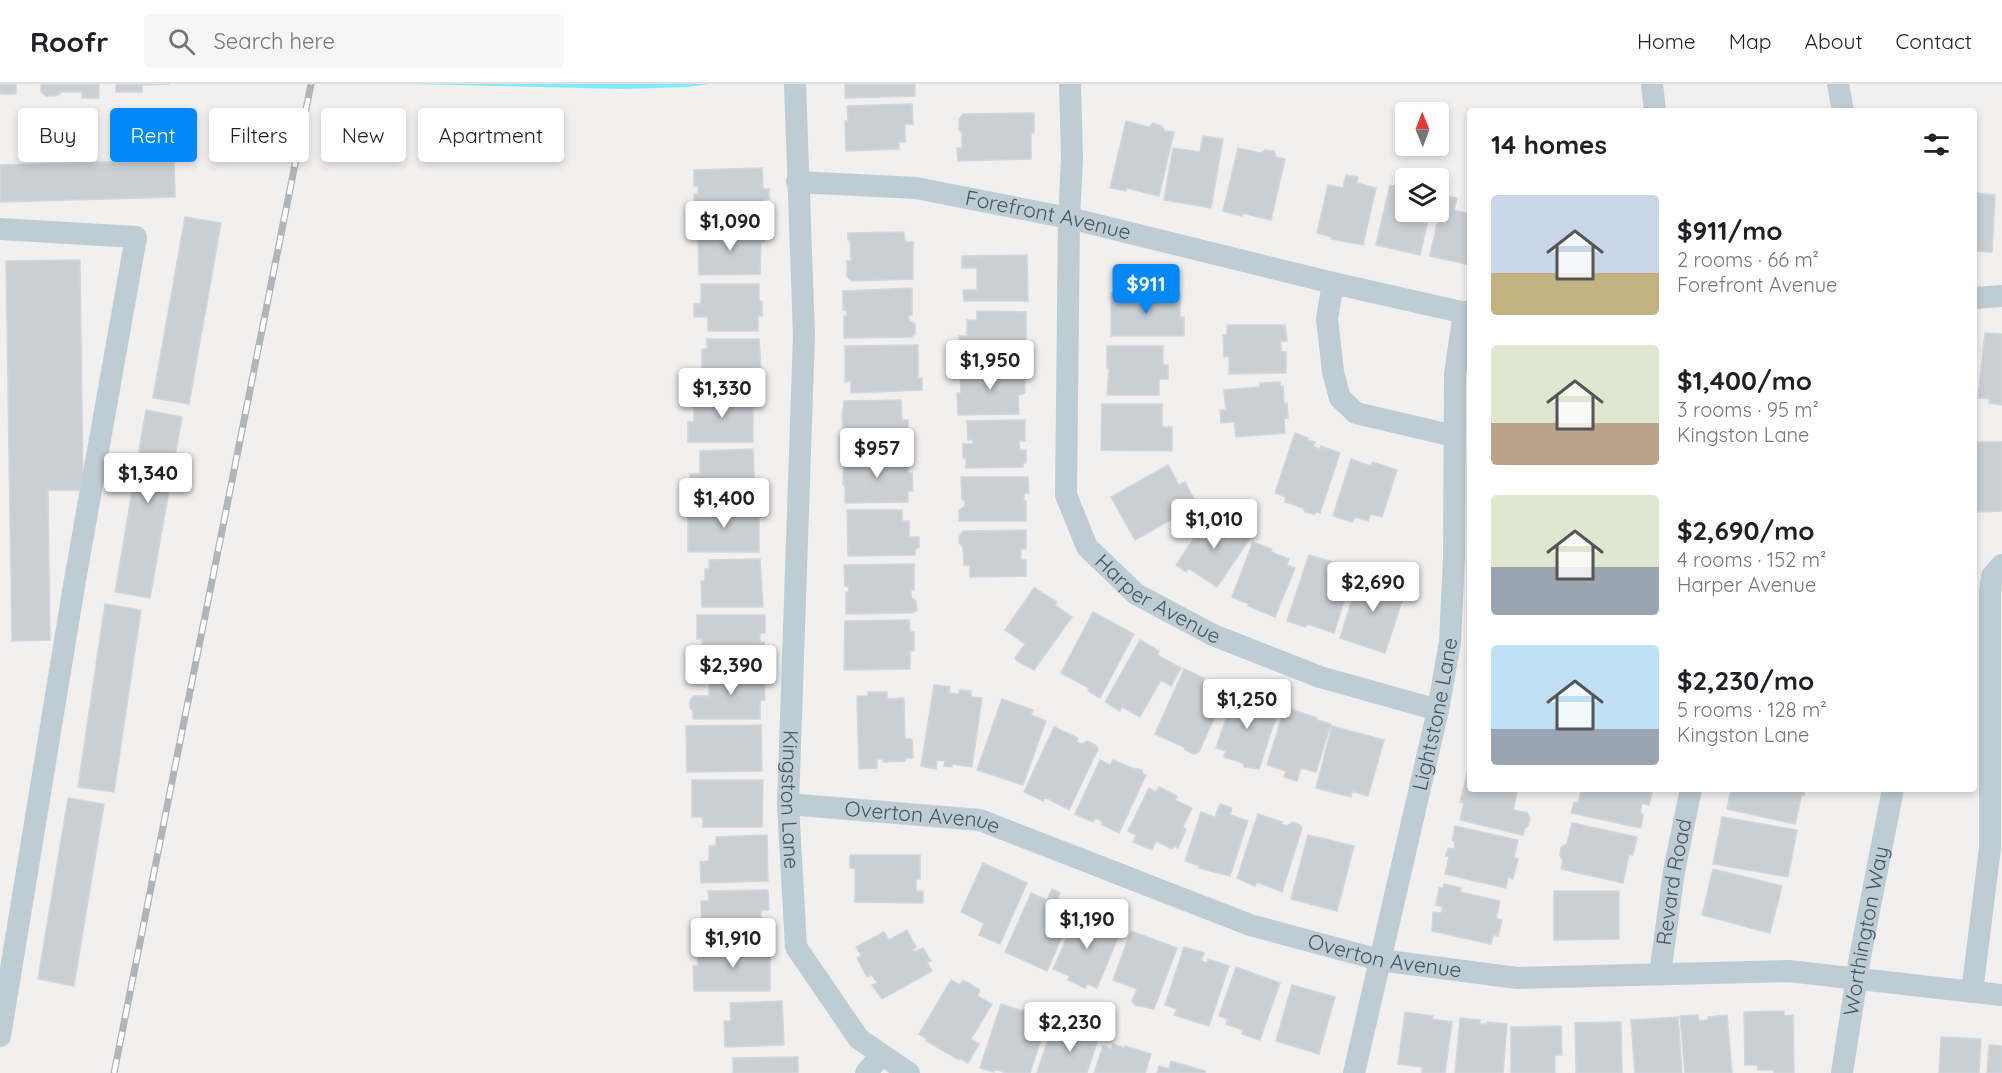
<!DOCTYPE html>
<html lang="en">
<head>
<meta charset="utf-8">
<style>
	body { margin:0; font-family:Quicksand,sans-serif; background:#f6f6f6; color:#202124; height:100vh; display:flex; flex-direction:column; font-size:22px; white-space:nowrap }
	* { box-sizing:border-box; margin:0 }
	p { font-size:20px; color:#757577 }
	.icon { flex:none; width:33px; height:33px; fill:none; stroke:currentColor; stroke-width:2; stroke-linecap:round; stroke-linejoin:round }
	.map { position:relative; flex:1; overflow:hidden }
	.panel { position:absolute; left:1467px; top:24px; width:510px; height:684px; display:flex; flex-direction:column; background:#fff; border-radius:6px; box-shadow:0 3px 9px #0003 }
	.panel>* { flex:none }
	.hud { position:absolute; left:18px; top:24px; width:570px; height:54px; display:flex; gap:12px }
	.needle { width:39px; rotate:359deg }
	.controls { position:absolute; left:1395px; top:18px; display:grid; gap:12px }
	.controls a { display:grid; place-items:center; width:54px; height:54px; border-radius:6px; background:#fff; box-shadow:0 3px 9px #0003; font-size:30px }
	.price { position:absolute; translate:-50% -51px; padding:0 14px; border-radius:6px; background:#fff; color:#222; font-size:20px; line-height:39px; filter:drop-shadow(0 2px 3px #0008) }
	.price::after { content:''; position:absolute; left:50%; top:36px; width:18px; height:14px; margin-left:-9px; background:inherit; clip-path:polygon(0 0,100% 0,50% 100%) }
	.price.on { background:#0388f8; color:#fff }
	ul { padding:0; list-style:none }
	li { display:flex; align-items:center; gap:18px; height:150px; padding:0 24px }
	li span { display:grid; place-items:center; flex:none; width:168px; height:120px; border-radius:6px; color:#555 }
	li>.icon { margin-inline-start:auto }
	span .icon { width:72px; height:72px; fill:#fffc; stroke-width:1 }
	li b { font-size:26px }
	h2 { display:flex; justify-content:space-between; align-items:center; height:72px; padding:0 24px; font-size:26px }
	.tag { padding:0 21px; border-radius:6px; background:#fff; box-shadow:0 3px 9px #0003; font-size:21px; line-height:54px }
	.tag.on { background:#0388f8; color:#fff }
	header { display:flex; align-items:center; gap:36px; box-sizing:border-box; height:84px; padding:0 30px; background:#fff; border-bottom:2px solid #e0e0e0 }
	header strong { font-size:28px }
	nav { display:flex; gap:33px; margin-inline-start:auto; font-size:21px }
	.search { width:420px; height:54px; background:#f6f6f6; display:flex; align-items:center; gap:15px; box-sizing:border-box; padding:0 21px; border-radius:6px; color:#757577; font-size:22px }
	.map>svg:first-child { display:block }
	.water { fill:#7febf7 }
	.building { fill:#cacfd4; stroke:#d2d6db; stroke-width:1.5 }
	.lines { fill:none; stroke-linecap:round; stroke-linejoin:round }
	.minor { stroke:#beccd3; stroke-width:22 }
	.rail-casing { stroke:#b0b5ba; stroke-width:7 }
	.rail { stroke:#fff; stroke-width:4.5; stroke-dasharray:14; stroke-linecap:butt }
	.labels { text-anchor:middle; stroke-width:5; stroke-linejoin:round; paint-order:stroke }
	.street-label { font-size:21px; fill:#44555f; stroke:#fff }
</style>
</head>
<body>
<header>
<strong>Roofr</strong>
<div class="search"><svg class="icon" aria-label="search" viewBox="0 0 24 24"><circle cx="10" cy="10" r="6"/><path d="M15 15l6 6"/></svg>Search here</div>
<nav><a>Home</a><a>Map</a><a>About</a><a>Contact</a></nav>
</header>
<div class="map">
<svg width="2002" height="989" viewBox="0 0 2002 989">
	<rect width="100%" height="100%" fill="#f2efef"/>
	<!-- water -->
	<path class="water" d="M411 0H709L688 3 623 5Z"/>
	<!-- building -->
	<path class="building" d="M0 0H16V10H0Z
		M41 0H99V14H82V8H60V10L55 12H46L41 8Z
		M116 0H170L142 1V8H116Z
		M845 0H915V12L845 14Z
		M912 20 913 40H905V58H899V65L846 67 845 37H848L847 22Z
		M1034 29V49H1031V75L958 77 957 64H962V49L959 46V35L963 30Z
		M1126 37 1149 43 1153 39 1161 42 1165 47 1174 48 1159 112 1127 104 1126 107 1110 104Z
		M1203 52 1223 55 1211 124 1164 116 1173 64 1200 68Z
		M1238 64 1261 69 1265 66 1274 67 1276 73 1285 75 1271 136 1243 129 1242 132 1223 127Z
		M174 76 175 113 0 118V81Z
		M762 84 763 105H769V115H763V130L695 132 694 110H698V102H694V86Z
		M1346 91 1358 93 1357 99 1376 104 1363 161 1331 155 1332 153 1317 149 1328 101 1343 104Z
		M1402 99H1406V128H1430L1420 171 1376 161 1390 101 1401 103Z
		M1974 109 1995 111 1992 168 1974 167Z
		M1446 112 1457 114 1454 126 1470 130V181L1430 172 1442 116Z
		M185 133 221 139 189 320 153 314Z
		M764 145V158H761L760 190 699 191 698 146Z
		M904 148 905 158H913V195L852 197 847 193V177H851L850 156H848V149Z
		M1027 171 1028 217H964L963 206H977V184H962V172Z
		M80 176 83 406H48L50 556 12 557 6 177Z
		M701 200H759V217H762V232H758V247H708V233H694V220H701Z
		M912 204V231H909V237L915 240V250L911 253 844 254V232H847L846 226H843V207Z
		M1111 209H1180V234L1184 233V252H1111Z
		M977 227 1026 228V272H962V263H959V252H967V236H977Z
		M1227 241H1285L1287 257H1281V268H1286V289L1229 290V272L1224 273 1223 251H1227Z
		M1985 249 2002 250V321L1989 319 1990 315 1978 314Z
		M707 255H759L761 284 759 285V302L700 303V285H702V265H707Z
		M918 261V294H922V306L851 309V297L845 298V262Z
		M1107 262H1163V281H1168V295H1159V311H1107L1109 284H1107Z
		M1015 281V290L1024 289 1025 309 1018 311 1019 330 958 331 957 309H961L960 290H966V282Z
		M1280 298V302H1283L1284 320 1287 319 1288 334 1284 335 1285 349 1236 353 1234 338 1221 339 1220 326H1226L1224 306 1260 303V299Z
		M753 310V358H688V338H694V311Z
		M901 316 902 336H908V347H895V363L851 364V361H845L842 334 844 317Z
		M1102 320H1162V343H1172V367L1101 366Z
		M146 326 182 333 150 514 115 508Z
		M1025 336V357H1019L1020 366H1026V379H1023V383L966 384V374H963V360H973V356H968L967 337Z
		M1295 349 1308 354 1307 356 1315 358 1313 363 1320 365 1321 362 1340 369 1320 429 1317 428 1314 430 1305 428 1303 424 1285 418 1286 413 1275 409Z
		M1974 358H2002V427L1974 428Z
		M753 365 755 412 691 414 690 390H700V367Z
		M844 371H908V389H912L913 407H908V418L845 419V401H843Z
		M1351 375 1371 382 1372 378 1397 386 1382 433 1371 430 1368 437 1355 433 1352 438 1333 432Z
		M1168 381 1179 401 1185 398 1197 421 1135 456 1111 413Z
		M961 393H1028L1029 409H1024V417H1026V437H959V426L965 422V417L962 415Z
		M688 421H759V468H688Z
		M847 426H902V437H909V453H919V463L915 466V471L848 472Z
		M1226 431 1239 439 1236 443 1251 453 1217 503 1188 484 1186 488 1176 481 1208 433 1220 441Z
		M1026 446V465H1021V476H1026V492L970 493V481H964L963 463 959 459V453L963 447Z
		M1253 458 1272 465 1271 468 1289 475 1287 481 1295 484 1275 533 1248 522 1249 520 1232 513Z
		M1309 471 1340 480 1344 479 1352 482 1354 486 1334 549 1307 540 1306 543 1287 537Z
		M760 475 763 523H702L701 497H705V485H709V476Z
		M914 480V506H911V513L916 517 917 526 912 529 846 530V508H849L848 502H845L844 481Z
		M1360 490 1406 505 1385 569 1340 554Z
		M1034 504 1057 518 1055 521 1072 533 1034 586 1017 577 1015 574 1025 560 1005 546Z
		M105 520 141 526 114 708 78 703Z
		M1093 528 1134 550 1100 614 1088 607 1089 604 1061 589Z
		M697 531H765V549H760V558H764V576H695V563H702V555H697Z
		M909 536 910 548H914V567H910V585L844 586 845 537Z
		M1140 556 1159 567 1157 571 1181 584 1171 602 1161 596 1140 633 1122 623 1120 627 1105 618Z
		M1184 585 1204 594 1202 597 1226 608 1199 668 1194 670 1185 666 1184 663 1155 650Z
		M709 586H761V594H764L765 616 760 617V635H693V627L690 624V616L694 612H709Z
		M934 601 950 603 949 609 958 610 960 606 971 607V613L982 614 972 683 952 680V683L944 682 945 677 937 676 936 685 921 682Z
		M868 608H887V615L904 614 905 655H912L913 674H905V677L883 678V675H877V684L859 685 857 612H868Z
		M1241 608 1254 613 1253 616 1279 624 1259 685 1244 683 1243 679 1224 673 1226 667 1216 664 1235 609 1240 610Z
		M1002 615 1033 626 1031 631 1046 637 1023 701 977 686Z
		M1285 623 1317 634V636L1331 640 1316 688 1301 684 1297 697 1284 693 1286 687 1267 681Z
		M761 641 762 687 687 688 686 642Z
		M1332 642 1384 656 1368 712 1352 707 1351 713 1316 704Z
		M1054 643 1078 654 1076 658 1082 660 1087 657 1096 661 1098 665 1069 726 1045 713 1043 717 1024 708Z
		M1100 676 1110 681 1113 676 1132 684 1142 686 1143 690 1146 691 1119 749 1101 740 1102 737 1095 734 1093 738 1075 730Z
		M1467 690 1470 691V705H1518L1513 726 1527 729 1530 734 1528 742 1525 744 1523 751 1460 736 1464 719 1460 718Z
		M692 696H763L762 743H703V733H692Z
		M1159 703 1177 712 1175 716 1192 724 1183 743 1186 745 1178 764 1174 762 1172 765 1156 757 1152 766 1133 758 1136 751 1128 747 1149 704 1156 708Z
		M1578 705H1653L1649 721 1642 719 1640 730H1643L1641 744 1571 729 1574 718 1578 719 1581 708 1578 707Z
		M1731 705H1805L1804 711 1802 710 1795 740 1727 725Z
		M68 714 104 720 74 902 38 895Z
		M1220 720 1232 724 1230 731 1248 737 1230 792 1199 784 1200 782 1185 777 1201 728 1215 733Z
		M1258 730 1282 738 1281 740 1287 742 1292 738 1300 741 1302 744 1282 808 1257 798 1255 802 1237 794Z
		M1722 733 1797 746 1788 793 1713 780Z
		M1572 739 1637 753 1633 771 1629 770 1623 799 1561 785 1563 777 1560 771 1561 763 1567 760Z
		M1455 742 1518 756 1514 774 1518 775 1513 795 1508 793 1506 804 1445 790 1449 772H1446L1448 764 1454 765 1455 757H1452Z
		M767 751 768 797 701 799 700 778 709 777V762H716V753Z
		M1308 751 1354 762 1337 827 1291 815Z
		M850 771H920V795H916V807H923V819L855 818V784H850Z
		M983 779 1027 799 1000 860 979 851 984 839 961 828Z
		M1713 785 1782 802 1770 849 1702 831Z
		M1444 800 1461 804 1460 808 1500 817 1496 834 1502 836 1498 852 1493 851 1491 860 1432 847 1433 828 1441 829 1443 823 1436 821 1439 804H1443Z
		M1052 805 1060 809 1058 814 1076 821 1047 887 1005 868 1031 809 1047 816Z
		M768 806 769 826H761V834H764V852L702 853 701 817H709L708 807Z
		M1554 807H1619V855L1554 856Z
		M1079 826 1091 831 1089 835 1096 838 1098 834 1122 844 1097 904 1087 900 1085 904 1068 896 1070 892 1053 885Z
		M907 846 916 863 913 865 914 868 923 864 931 877 927 878 932 887 882 915 872 901 877 899 872 891 867 893 857 874 861 871 856 863 884 848 889 856Z
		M1131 847 1177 864 1154 925 1135 921 1132 917 1137 905 1113 896Z
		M698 863H770V907H694L693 882H698Z
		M1184 863 1204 869 1201 877 1207 879 1208 875 1229 882 1209 942 1174 931 1177 925 1165 921Z
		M1236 883 1280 899 1260 956 1242 950 1243 946 1226 940 1228 935 1219 932Z
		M951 896 960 901 963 896 980 906 977 912 992 920 971 955 979 960 968 979 960 974 959 976 926 957 927 955 919 950Z
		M1292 901 1335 913 1319 970 1276 957Z
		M782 917 784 961 725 963 724 937H731L730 919Z
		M1001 920 1023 927 1028 924 1036 926 1039 932 1048 935 1030 989H1006L995 985 994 988 980 984Z
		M1784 927V932L1793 931 1794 989H1774V986H1758V981H1745L1744 928Z
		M1405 928 1433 932 1432 935 1452 938 1445 989H1422V983L1398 980Z
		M1698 931 1699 937 1708 936V933L1727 931 1732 989H1685L1680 932Z
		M1678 933 1682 989H1635L1631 936Z
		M1460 934 1480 936V940H1487V938L1507 940 1503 989H1455Z
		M1621 938 1622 989H1576L1575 939Z
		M1083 940 1092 943 1094 947 1100 949 1087 989H1037L1050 950 1074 958 1079 942Z
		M1561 942 1562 971H1555V989H1511V943Z
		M1941 953 1981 955 1979 989H1939Z
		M1113 960 1125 964V962L1151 970 1145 989H1094L1103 962 1111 965Z
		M1989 961 2002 962V989H1987Z
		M798 973V989H733V974Z
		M1171 977 1205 987V989H1157L1159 982 1169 985Z"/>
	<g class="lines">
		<!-- minor -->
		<g class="minor">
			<path id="s1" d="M795 0 804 251 788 720 796 863 859 955 909 989"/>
			<path id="s2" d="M1070 0 1072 75 1069 134 1066 411 1087 463 1136 510 1213 551 1320 593 1438 626"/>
			<path d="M1652 0 1655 27"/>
			<path d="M1838 0 1843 27"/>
			<path id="s3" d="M797 98 916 104 1069 134 1333 199 1470 230"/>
			<path d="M0 145 136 153 75 496 0 952"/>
			<path d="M1333 199 1327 235 1333 288 1340 314 1356 329 1454 352"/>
			<path d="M1974 214 2002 212"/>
			<path id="s4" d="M788 720 980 736 1250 841 1380 876 1517 894 1788 887 2002 911"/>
			<path id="s5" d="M1660 890 1674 787 1691 705"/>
			<path d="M1972 908 1990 764V507L1992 492 2002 481"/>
			<path d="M866 989 881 971"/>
			<path id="s6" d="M1354 989 1438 626 1450 558 1454 473 1455 290 1464 228"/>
			<path id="s7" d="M1842 989 1860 873 1893 705"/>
		</g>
		<!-- rail casing -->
		<g class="rail-casing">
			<path id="rail" d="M114 989 311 0"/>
		</g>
		<!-- rail -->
		<use href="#rail" class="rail"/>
	</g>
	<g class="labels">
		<!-- street labels -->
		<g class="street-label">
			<text dy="7" stroke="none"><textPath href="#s3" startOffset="254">Forefront Avenue</textPath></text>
			<text dy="7" stroke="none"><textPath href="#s2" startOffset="556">Harper Avenue</textPath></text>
			<text dy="7" stroke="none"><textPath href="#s6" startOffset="368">Lightstone Lane</textPath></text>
			<text dy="7" stroke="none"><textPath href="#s1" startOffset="716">Kingston Lane</textPath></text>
			<text dy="7" stroke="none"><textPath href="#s4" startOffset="135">Overton Avenue</textPath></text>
			<text dy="7" stroke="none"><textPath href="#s5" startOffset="93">Revard Road</textPath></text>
			<text dy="7" stroke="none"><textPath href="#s7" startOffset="144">Worthington Way</textPath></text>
			<text dy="7" stroke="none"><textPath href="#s4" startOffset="621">Overton Avenue</textPath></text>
		</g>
	</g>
</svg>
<div class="controls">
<a><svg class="needle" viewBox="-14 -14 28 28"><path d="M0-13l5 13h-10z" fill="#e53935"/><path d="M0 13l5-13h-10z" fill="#757577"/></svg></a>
<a><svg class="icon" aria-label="layers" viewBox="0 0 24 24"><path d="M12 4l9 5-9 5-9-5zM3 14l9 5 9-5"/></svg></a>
</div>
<b class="price" style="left:730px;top:168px">$1,090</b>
<b class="price on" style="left:1146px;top:231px">$911</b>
<b class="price" style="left:990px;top:307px">$1,950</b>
<b class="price" style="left:722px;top:335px">$1,330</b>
<b class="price" style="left:877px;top:395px">$957</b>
<b class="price" style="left:148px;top:420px">$1,340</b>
<b class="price" style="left:724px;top:445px">$1,400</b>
<b class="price" style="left:1214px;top:466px">$1,010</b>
<b class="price" style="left:1373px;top:529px">$2,690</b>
<b class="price" style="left:731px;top:612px">$2,390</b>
<b class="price" style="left:1247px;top:646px">$1,250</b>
<b class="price" style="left:1087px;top:866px">$1,190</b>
<b class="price" style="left:733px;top:885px">$1,910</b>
<b class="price" style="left:1070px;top:969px">$2,230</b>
<div class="hud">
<a class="tag">Buy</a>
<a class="tag on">Rent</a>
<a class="tag">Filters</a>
<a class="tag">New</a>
<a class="tag">Apartment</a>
</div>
<section class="panel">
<h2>14 homes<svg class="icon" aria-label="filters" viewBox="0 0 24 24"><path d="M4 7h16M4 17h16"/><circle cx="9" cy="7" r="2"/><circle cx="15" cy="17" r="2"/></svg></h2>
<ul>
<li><span style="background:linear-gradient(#c9d6e8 65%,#c2b280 0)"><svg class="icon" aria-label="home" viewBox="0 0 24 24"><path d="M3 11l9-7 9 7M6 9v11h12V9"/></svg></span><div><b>$911/mo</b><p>2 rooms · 66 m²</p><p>Forefront Avenue</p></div></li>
<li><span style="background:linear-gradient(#dfe7d0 65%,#b9a48a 0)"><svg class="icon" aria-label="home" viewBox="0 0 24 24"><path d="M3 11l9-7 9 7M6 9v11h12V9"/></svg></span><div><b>$1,400/mo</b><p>3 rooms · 95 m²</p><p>Kingston Lane</p></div></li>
<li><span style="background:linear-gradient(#dfe7d0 60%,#9aa5b1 0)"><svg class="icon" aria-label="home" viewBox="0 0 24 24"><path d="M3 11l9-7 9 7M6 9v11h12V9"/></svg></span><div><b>$2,690/mo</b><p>4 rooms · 152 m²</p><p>Harper Avenue</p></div></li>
<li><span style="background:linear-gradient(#bfe0f5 70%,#9aa5b1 0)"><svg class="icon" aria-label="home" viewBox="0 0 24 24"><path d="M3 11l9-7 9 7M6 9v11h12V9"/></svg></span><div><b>$2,230/mo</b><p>5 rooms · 128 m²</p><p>Kingston Lane</p></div></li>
</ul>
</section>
</div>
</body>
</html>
